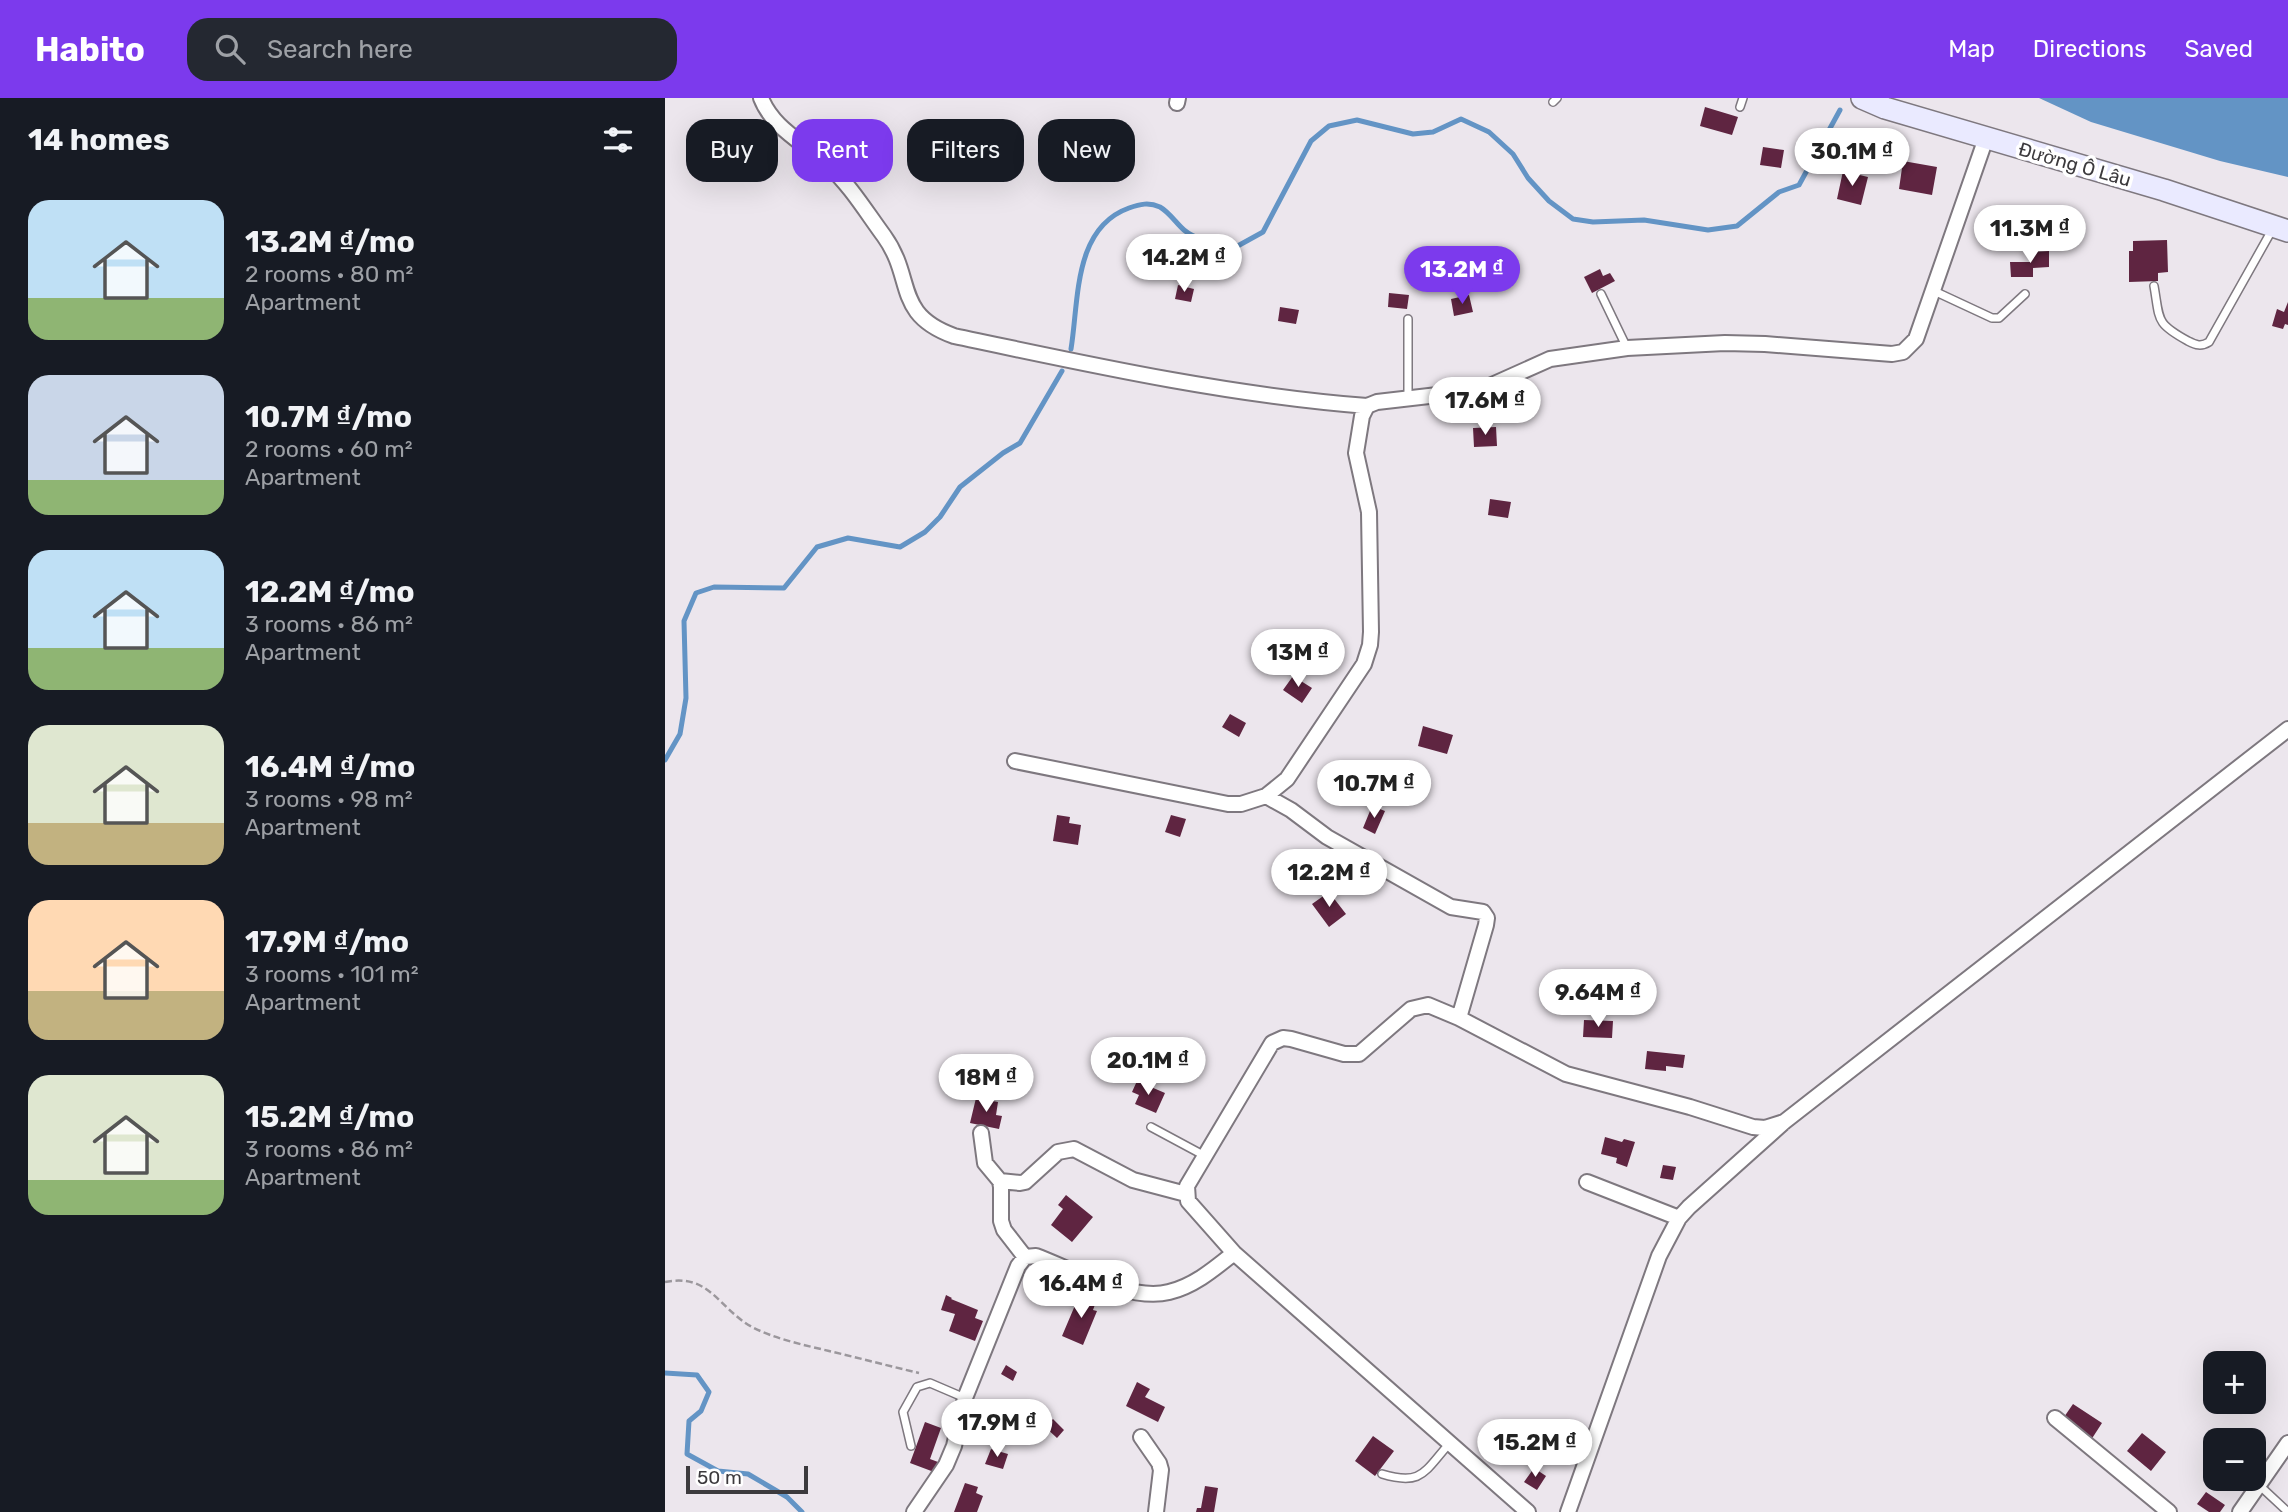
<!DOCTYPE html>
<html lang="en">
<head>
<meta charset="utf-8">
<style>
	body { margin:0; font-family:Rubik,sans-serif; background:#242831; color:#f1f3f6; height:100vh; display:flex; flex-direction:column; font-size:26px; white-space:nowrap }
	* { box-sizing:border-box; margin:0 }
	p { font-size:23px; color:#9ea1a6 }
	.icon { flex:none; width:38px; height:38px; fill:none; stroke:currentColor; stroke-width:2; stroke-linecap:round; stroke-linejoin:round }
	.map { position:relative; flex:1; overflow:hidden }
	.drawer { display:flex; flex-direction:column; background:#171b24; width:665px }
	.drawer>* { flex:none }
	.banner { position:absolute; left:21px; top:21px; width:665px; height:63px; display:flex; gap:14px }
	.buttons { position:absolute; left:1538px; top:1253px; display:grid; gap:14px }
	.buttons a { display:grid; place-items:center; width:63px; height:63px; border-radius:14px; background:#171b24; box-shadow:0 7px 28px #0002; font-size:35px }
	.scale { position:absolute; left:21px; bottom:18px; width:122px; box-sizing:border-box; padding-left:7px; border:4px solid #3c3a3d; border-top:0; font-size:19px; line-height:24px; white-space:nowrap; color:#3c3a3d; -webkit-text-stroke:5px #fff; paint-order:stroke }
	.price { position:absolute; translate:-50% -60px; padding:0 16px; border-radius:24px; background:#fff; color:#222; font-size:23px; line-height:46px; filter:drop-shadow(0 2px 4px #0008) }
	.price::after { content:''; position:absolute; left:50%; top:42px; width:21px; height:16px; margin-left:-10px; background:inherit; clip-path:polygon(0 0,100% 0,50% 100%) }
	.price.on { background:#7c3aed; color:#fff }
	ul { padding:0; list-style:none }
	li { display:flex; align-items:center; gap:21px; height:175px; padding:0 28px }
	li span { display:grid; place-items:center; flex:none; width:196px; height:140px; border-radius:21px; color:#555 }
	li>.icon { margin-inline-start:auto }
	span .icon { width:84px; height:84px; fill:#fffc; stroke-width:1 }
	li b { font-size:30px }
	h2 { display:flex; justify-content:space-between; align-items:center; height:84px; padding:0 28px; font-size:30px }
	.tag { padding:0 24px; border-radius:21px; background:#171b24; box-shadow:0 7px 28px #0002; font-size:24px; line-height:63px }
	.tag.on { background:#7c3aed; color:#fff }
	header { display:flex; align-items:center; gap:42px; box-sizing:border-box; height:98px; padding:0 35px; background:#7c3aed; color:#fff }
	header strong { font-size:33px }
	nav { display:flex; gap:38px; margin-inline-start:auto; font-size:24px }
	.search { width:490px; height:63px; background:#242831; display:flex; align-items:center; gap:18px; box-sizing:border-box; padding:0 24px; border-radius:21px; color:#9ea1a6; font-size:26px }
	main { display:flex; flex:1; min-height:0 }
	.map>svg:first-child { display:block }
	.water { fill:#6394c5 }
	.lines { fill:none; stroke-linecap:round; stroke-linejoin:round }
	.stream { stroke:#6394c5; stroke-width:5 }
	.building { fill:#5f2541 }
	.lane-casing { stroke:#7e787f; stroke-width:10 }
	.street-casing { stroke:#7e787f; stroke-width:18 }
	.secondary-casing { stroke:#7e787f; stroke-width:24 }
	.path { stroke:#9b979c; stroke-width:2.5; stroke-dasharray:7 3.5; stroke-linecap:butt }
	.lane { stroke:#fff; stroke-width:7 }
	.street { stroke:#fff; stroke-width:14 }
	.secondary { stroke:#eaeaff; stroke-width:21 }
	.labels { text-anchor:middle; stroke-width:7; stroke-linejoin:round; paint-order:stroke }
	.street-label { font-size:19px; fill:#3c3a3d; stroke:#fff }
</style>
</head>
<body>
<header>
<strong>Habito</strong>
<div class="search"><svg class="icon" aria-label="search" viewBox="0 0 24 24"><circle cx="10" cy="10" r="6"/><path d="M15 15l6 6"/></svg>Search here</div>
<nav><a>Map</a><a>Directions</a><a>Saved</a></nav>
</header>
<main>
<section class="drawer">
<h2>14 homes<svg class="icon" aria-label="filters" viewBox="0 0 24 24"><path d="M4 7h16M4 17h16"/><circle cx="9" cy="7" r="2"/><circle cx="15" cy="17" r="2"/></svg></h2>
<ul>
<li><span style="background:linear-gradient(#bfe0f5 70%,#8fb573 0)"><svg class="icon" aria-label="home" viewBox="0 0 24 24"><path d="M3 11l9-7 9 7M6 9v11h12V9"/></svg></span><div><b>13.2M ₫/mo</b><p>2 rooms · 80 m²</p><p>Apartment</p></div></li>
<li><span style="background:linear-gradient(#c9d6e8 75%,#8fb573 0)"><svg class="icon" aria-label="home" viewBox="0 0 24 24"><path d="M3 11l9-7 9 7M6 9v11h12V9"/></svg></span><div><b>10.7M ₫/mo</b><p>2 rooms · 60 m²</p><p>Apartment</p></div></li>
<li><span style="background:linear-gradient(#bfe0f5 70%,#8fb573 0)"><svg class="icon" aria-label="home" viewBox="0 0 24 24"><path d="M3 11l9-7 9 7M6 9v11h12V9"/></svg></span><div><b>12.2M ₫/mo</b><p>3 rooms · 86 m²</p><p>Apartment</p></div></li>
<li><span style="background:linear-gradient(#dfe7d0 70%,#c2b280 0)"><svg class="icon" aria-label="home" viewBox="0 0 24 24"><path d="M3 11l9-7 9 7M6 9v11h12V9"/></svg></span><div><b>16.4M ₫/mo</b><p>3 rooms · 98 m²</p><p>Apartment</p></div></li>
<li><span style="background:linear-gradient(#ffd9b3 65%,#c2b280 0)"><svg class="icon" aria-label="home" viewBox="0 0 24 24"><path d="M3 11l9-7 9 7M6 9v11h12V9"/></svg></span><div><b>17.9M ₫/mo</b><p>3 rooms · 101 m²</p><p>Apartment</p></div></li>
<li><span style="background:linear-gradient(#dfe7d0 75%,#8fb573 0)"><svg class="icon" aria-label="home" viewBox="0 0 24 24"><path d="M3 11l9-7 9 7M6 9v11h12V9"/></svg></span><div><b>15.2M ₫/mo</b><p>3 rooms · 86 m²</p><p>Apartment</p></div></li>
</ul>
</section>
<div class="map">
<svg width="1623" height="1414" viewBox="0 0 1623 1414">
	<rect width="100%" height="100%" fill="#ece6ed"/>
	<!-- water -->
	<path class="water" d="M1374 0H1623V79L1555 63 1426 24Z"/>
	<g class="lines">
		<!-- stream -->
		<path class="stream" d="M406 251C414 203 408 130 464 110 475 106 484 104 495 109 504 114 511 125 519 132 532 143 553 146 569 150L598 134 646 43 664 28 692 22 748 36 768 34 796 21 824 34 848 56 863 80 884 103 908 121 928 124 979 122 1043 132 1072 128 1114 94 1134 87 1175 12
			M0 662 15 636 21 600 19 523 31 495 49 489 119 490 152 449 183 440 235 449 260 434 275 419 295 389 338 355 355 345 397 273
			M0 1275 32 1277 44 1294 36 1313 24 1323 22 1356 53 1373 83 1376 122 1399 137 1414"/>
	</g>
	<!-- building -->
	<path class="building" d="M1040 9 1073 19 1067 37 1035 28Z
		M1098 49 1119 52 1116 70 1095 67Z
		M1238 63 1272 69 1267 97 1234 91Z
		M1178 73 1203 79 1196 107 1172 101Z
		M1502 142 1503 174 1493 175V183L1464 184V153H1468V143Z
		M1384 153V169L1368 170V179H1346L1345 164H1366V154Z
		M935 171 938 178 945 175 950 183 927 195 919 179Z
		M513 187 529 191 526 204 510 201Z
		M724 195 744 197 742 211 723 209Z
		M804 197 808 214 789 218 786 201Z
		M1623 204V227L1620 226 1618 231 1607 228 1612 211 1619 214Z
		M615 209 634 212 631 226 613 223Z
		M831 329 832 348 809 349 808 330Z
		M825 401 846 404 843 420 823 417Z
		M628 578 647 590 637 605 618 592Z
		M565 616 581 625 574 639 557 629Z
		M758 628 788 637 782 656 753 648Z
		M707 708 720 713 710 736 698 730Z
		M392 717 405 719 404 725 416 727 413 747 388 743Z
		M506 717 521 721 515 739 500 734Z
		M664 794 681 816 664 829 647 806Z
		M919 922 948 923 947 940 918 939Z
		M982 953 1020 957 1018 970 1001 968V973L980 971Z
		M472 983 500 995 491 1015 470 1006 474 997 467 994Z
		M311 1000 333 1004 331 1017 337 1018 334 1031 305 1025Z
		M940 1039 957 1044 959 1041 970 1044 962 1069 951 1065 952 1060 936 1056Z
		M998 1067 1011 1069 1008 1082 995 1080Z
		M401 1097 428 1119 407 1144 386 1127 398 1111 393 1107Z
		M420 1196 432 1201 428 1212 432 1213 418 1247 397 1238 411 1205 415 1206Z
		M281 1197 287 1200 286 1201 313 1212 310 1220 318 1223 310 1243 284 1233 290 1216 276 1212Z
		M341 1267 352 1274 348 1283 336 1276Z
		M472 1284 485 1291 480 1299 500 1309 493 1324 461 1308Z
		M1408 1306 1437 1325 1426 1342 1397 1322Z
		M388 1321 399 1332 392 1340 380 1329Z
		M260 1324 276 1330 265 1361 273 1364 269 1374 245 1365Z
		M1477 1335 1501 1354 1486 1373 1462 1353Z
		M708 1338 729 1353 710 1378 690 1363Z
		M326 1351 343 1356 338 1371 320 1366Z
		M869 1370 881 1378 872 1392 859 1384Z
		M300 1385 313 1389 311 1395 318 1398 312 1414H289Z
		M540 1388 553 1390 549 1414H531L532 1410H536Z
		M1541 1394 1560 1407 1555 1414H1544L1532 1406Z"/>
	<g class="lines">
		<!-- lane casing -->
		<g class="lane-casing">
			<path id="lane" d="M888 4 892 0
				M1075 9 1078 0
				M1489 188C1495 222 1490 225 1523 243 1531 247 1536 249 1544 244L1607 132
				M1269 193 1327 220H1334L1360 196
				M936 196 962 250
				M743 221V300
				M486 1029 540 1058
				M246 1348 238 1314 252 1289 265 1285 300 1300
				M717 1376C757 1388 759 1374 784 1346
				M1594 1387 1623 1414"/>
		</g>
		<!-- street casing -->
		<g class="street-casing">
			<path id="street" d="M96 0C108 31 140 45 163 67 185 87 202 115 219 138 250 181 228 216 289 238 426 267 562 297 702 308
				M512 5 513 0
				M350 663 563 706H576L601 698 622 681 699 566 705 547 706 534 704 414 691 355 697 318 702 308 712 304 816 292 885 261 962 250 1060 245 1100 246 1227 256 1238 254 1251 241 1321 40
				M601 698 626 712 662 739 786 809 818 814 822 820 821 827 794 920
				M316 1035 320 1065 335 1083 336 1089V1123L339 1132 360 1159
				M335 1083 355 1085 360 1084 393 1054 409 1051 468 1082 521 1096
				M922 1084 1014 1120
				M1390 1320 1504 1414
				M476 1339 494 1365 496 1372 491 1414
				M249 1414 281 1367 289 1348 300 1300 353 1168 360 1159 371 1158C408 1172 466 1204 504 1194 529 1188 549 1171 569 1155
				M863 1414 569 1155 523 1103 522 1088 607 945 618 940 626 941 679 956H694L746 911 763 907 794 920 901 976 1025 1009 1088 1029 1100 1030 1119 1024
				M903 1414 994 1158 1014 1120 1024 1109 1119 1024 1623 631
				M1575 1414 1623 1345"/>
		</g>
		<!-- secondary casing -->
		<g class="secondary-casing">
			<path id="secondary" d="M1197 0 1220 10 1499 92 1623 133"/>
		</g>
		<!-- path -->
		<path class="path" d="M0 1184C45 1175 53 1210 87 1229 110 1241 139 1247 164 1253 194 1260 224 1268 254 1275"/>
		<!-- lane -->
		<use href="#lane" class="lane"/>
		<!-- street -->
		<use href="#street" class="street"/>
		<!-- secondary -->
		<use href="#secondary" class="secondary"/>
	</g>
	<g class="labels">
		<!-- street labels -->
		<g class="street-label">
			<text transform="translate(1410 66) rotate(16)" y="7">Đường Ô Lâu</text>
		</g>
	</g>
</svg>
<div class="buttons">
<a>+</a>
<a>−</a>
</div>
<div class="scale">50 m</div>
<b class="price" style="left:1187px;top:90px">30.1M ₫</b>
<b class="price" style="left:1365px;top:167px">11.3M ₫</b>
<b class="price" style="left:519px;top:196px">14.2M ₫</b>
<b class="price on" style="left:797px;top:208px">13.2M ₫</b>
<b class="price" style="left:820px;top:339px">17.6M ₫</b>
<b class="price" style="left:633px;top:591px">13M ₫</b>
<b class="price" style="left:709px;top:722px">10.7M ₫</b>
<b class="price" style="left:664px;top:811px">12.2M ₫</b>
<b class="price" style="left:933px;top:931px">9.64M ₫</b>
<b class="price" style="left:483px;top:999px">20.1M ₫</b>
<b class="price" style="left:321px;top:1016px">18M ₫</b>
<b class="price" style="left:416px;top:1222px">16.4M ₫</b>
<b class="price" style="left:332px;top:1361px">17.9M ₫</b>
<b class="price" style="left:870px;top:1381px">15.2M ₫</b>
<div class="banner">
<a class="tag">Buy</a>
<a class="tag on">Rent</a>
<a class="tag">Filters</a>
<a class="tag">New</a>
</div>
</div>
</main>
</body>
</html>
